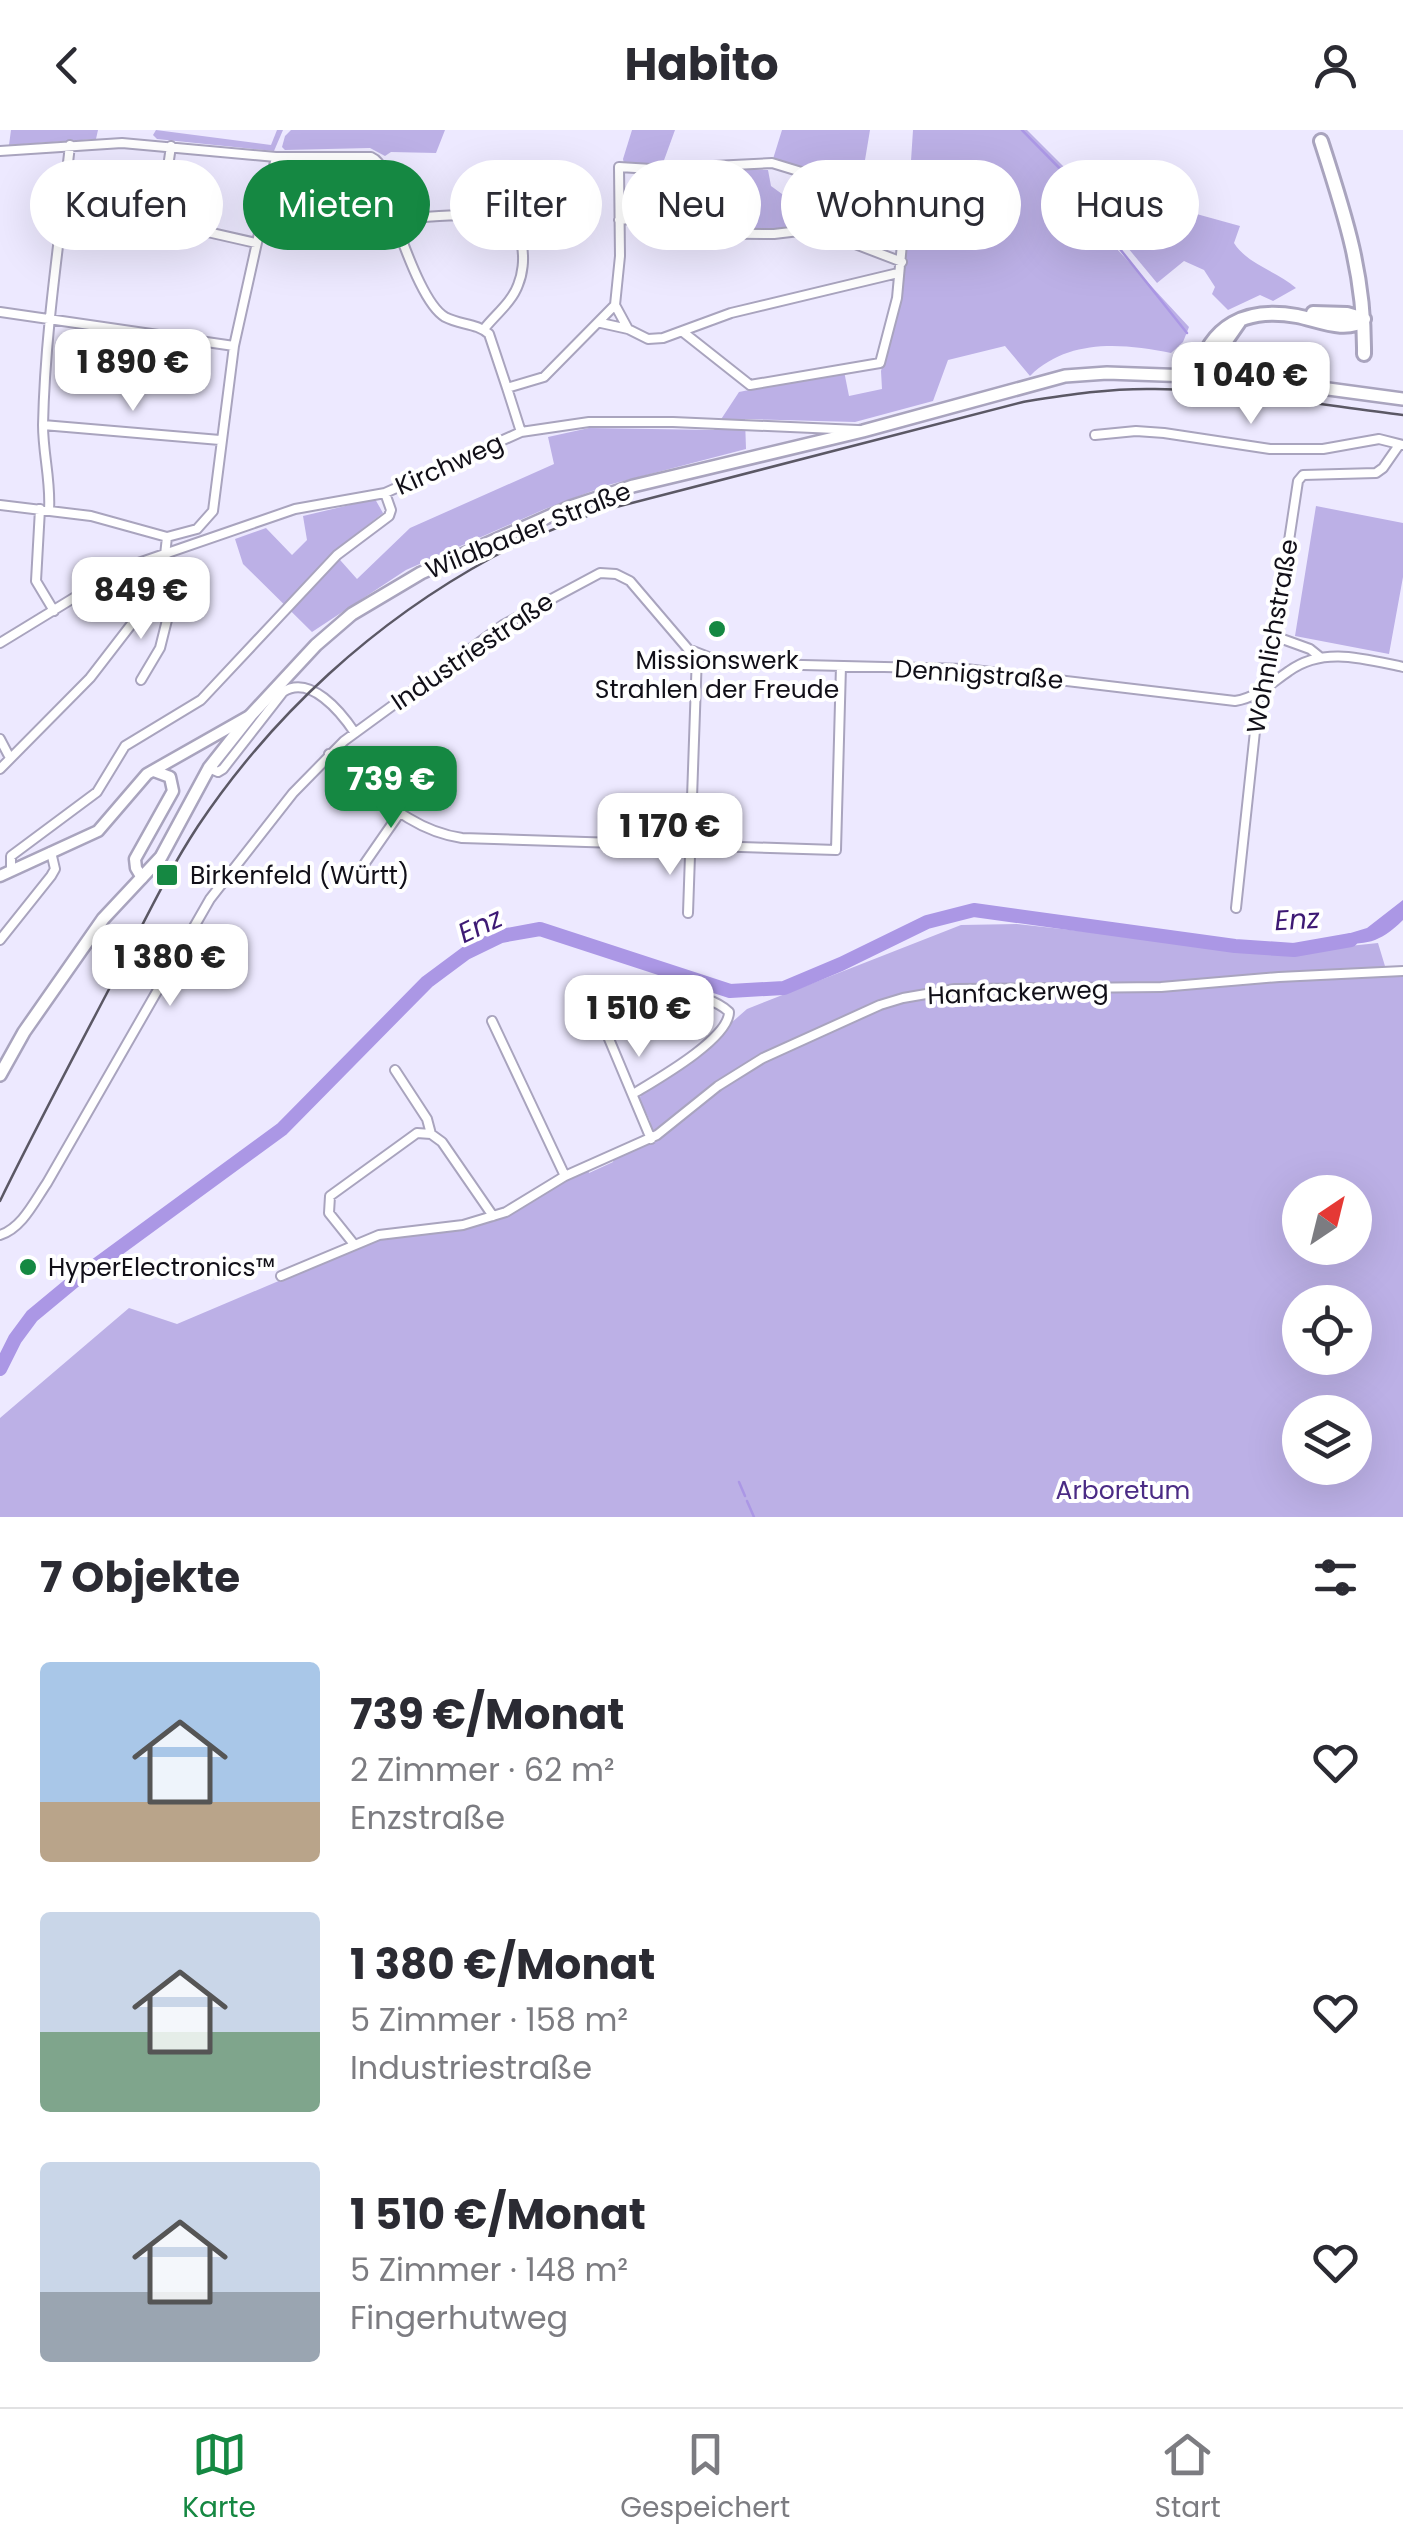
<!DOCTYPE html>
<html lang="de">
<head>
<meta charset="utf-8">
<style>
	body { margin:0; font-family:Poppins,sans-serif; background:#f2f2f3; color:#2b2b33; height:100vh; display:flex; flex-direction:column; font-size:38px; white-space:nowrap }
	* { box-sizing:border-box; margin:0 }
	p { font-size:32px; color:#7c7c81 }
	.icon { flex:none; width:55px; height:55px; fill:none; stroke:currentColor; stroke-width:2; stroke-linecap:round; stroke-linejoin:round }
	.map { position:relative; height:1387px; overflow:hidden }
	.panel { display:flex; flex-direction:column; background:#fff; flex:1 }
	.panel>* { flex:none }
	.hud { position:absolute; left:30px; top:30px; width:1345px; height:90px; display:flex; gap:20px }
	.needle { width:65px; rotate:35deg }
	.buttons { position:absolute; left:1282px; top:1045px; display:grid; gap:20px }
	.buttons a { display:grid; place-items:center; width:90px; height:90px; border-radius:50%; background:#fff; box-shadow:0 10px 40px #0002; font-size:50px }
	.price { position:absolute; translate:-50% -85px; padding:0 22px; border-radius:20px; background:#fff; color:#222; font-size:32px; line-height:65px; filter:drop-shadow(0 2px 5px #0008) }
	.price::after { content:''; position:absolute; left:50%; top:60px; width:30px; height:22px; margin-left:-15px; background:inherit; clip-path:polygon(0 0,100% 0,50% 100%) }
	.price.on { background:#158842; color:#fff }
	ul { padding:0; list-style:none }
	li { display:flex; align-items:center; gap:30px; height:250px; padding:0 40px }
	li span { display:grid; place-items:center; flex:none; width:280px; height:200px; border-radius:10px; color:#555 }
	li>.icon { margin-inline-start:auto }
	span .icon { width:120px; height:120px; fill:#fffc; stroke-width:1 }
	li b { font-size:42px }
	h2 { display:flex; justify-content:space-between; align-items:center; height:120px; padding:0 40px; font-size:42px }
	.pill { padding:0 35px; border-radius:45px; background:#fff; box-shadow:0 10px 40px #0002; font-size:35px; line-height:90px }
	.pill.on { background:#158842; color:#fff }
	header { display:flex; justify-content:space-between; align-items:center; height:130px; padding:0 40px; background:#fff; font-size:45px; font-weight:700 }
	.tabs { display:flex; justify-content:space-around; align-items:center; height:140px; border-top:2px solid #e1e1e2; background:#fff; font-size:28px; color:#7c7c81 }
	.tabs a { display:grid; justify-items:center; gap:5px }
	.tabs .on { color:#158842 }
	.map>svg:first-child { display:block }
	.green { fill:#bcb0e6; fill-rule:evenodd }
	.water { fill:#ab97e5 }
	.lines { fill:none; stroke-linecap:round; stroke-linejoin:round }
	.stream { stroke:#ab97e5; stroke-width:2.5 }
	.river { stroke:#ab97e5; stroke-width:14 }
	.street-casing { stroke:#a9a4be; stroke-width:12 }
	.secondary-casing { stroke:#a9a4be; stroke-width:15 }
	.primary-casing { stroke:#a9a4be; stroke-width:16 }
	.highway-casing { stroke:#a9a4be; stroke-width:18 }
	.street { stroke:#fff; stroke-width:8 }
	.secondary { stroke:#fff; stroke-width:10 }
	.primary { stroke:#fff; stroke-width:11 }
	.highway { stroke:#fff; stroke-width:12 }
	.rail { stroke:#5b5865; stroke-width:2.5 }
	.poi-dot { fill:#158842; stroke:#fff; stroke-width:4 }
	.labels { text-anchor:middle; stroke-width:8; stroke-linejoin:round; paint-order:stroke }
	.street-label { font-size:25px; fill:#110f18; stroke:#fff }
	.poi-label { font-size:25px; fill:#110f18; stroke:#fff; text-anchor:start }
	.park-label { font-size:25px; fill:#4b2b85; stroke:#fff }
	.water-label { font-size:28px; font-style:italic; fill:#3d1974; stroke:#fff }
</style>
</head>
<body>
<header><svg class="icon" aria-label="back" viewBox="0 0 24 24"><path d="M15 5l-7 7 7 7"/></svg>Habito<svg class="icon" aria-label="person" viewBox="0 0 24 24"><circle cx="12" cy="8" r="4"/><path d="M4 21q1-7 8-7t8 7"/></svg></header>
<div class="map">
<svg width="1403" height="1387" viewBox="0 0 1403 1387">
	<rect width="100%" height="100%" fill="#ede9ff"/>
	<!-- green -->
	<path class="green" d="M11 0H98L96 9 9 15Z
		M156 0 271 15 277 0H283L274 21 157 9 153 5Z
		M291 0H445L436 23 391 22 385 26 370 18 285 20 282 17 285 6Z
		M632 0H675L663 33 624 34 623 29Z
		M782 0H870L861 54 773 29Z
		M913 0H1027L1080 53 1116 118 1189 197 1183 212 1171 223C1121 213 1068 209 1030 246L1005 216 948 230 933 271 855 292 745 289 746 319 608 355 545 379 406 440 312 502 243 434 235 409 266 398 292 425 307 410 303 386 375 369 383 383 333 422 357 449 410 398 554 334 548 307 589 298 714 300 739 262 844 241 849 266 882 259 881 241 903 154Z
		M736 38 768 40 771 56 811 85 813 94 777 100 750 99Z
		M1135 67 1240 96 1234 113C1248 135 1277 141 1296 158L1273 171 1260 165 1228 180 1212 164 1215 157 1204 140 1184 131 1157 153 1118 106 1110 86Z
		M1316 376 1403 393V447L1389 524 1295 506Z
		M1017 794 1240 819 1292 822 1378 813 1388 846 1403 847V1387H0V1288L129 1178 177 1194 380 1108 494 1091 588 1038 589 1043 613 1032 614 1027 652 1009 650 991 639 968 652 955 681 937 747 879 961 795ZM1300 1062H1355V1118H1300ZM1300 1172H1355V1228H1300ZM1300 1282H1355V1338H1300Z"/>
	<!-- water -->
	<path class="water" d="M1403 770V790C1377 815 1368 813 1333 815L1334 808 1367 798Z"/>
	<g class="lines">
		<!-- stream -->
		<path class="stream" d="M1022 0 1078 57 1089 74
			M1100 94 1187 203
			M739 1352 745 1366
			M747 1371 754 1387"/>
		<!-- river -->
		<path class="river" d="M0 1239 15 1209 32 1186 73 1152 282 999 427 852 466 823 501 806 540 799 730 861 784 858 841 834 927 792 974 780 1235 816 1294 820 1351 810"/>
		<!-- street casing -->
		<g class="street-casing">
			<path id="street" d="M171 16 162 79 168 93 256 113
				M0 21 122 13 276 27H371C392 36 390 82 400 105 408 126 426 176 445 187 460 195 477 193 489 204L507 258
				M394 88C427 88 466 82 498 88 526 93 527 134 518 155 512 172 495 185 484 199
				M619 90 641 88 666 103 774 104 816 99 902 132
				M615 175 628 199
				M0 182 234 216
				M601 193 628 199 648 209 663 208 731 183 898 143
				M43 295 220 310
				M521 302 507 258 544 247 615 175 620 126 619 37 652 39 772 33 903 73 905 81 897 168 880 233 750 255 683 202
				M1095 305 1136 301 1164 303 1270 319H1323L1379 309 1403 315
				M0 375 91 386 167 407
				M40 379 36 451 54 481
				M49 380C51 351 43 324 43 295 45 201 60 107 70 15
				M1274 506 1310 519 1320 527
				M0 513 121 439 295 379 385 363 521 302 589 292H673L858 300
				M141 550 160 518 170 478 154 465
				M0 609 10 628
				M329 624 358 649
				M209 638 218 642 223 639 283 562C310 544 341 582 355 603
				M0 639 90 548 154 465 168 444 170 436 165 425 167 407 197 399 213 381 234 216 276 27
				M362 653C393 679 421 702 462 708L836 720 841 536
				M365 733 399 684
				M11 739V726L97 662 125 616 201 570 337 425 389 386 391 380 385 363
				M1236 778 1259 564 1269 543 1298 351 1303 345 1376 343 1383 338 1399 315
				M688 783 697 524
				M0 810 51 746 55 739 51 722
				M596 864C625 853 707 859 729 882 729 909 656 950 633 964
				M591 866 651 1009
				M492 891 565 1046
				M395 940 427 989 431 1004
				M0 1105C22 1098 34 1072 47 1053L210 769 293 663 344 611 503 495 600 443 616 444 630 451 688 519 724 533 966 539 1235 571C1258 567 1270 554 1289 541 1323 516 1365 529 1403 537
				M353 1113 329 1083 330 1066 417 1003 431 1004 442 1012 493 1086
				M281 1146 379 1105 463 1095 506 1082 565 1046 657 1005 718 956 763 928 880 875 903 868 955 859 1161 857 1279 847 1403 841"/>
		</g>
		<!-- secondary casing -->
		<g class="secondary-casing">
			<path id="secondary" d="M0 746 98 701 147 644 251 585
				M142 748 136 738 135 729 173 661 170 647 154 641"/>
		</g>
		<!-- primary casing -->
		<g class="primary-casing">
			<path id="primary" d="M0 945 24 902 103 789 161 727 209 638 251 585 316 515 352 484 421 443 570 377 633 356 863 301 1065 246 1107 243 1247 248 1403 269"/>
		</g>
		<!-- highway casing -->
		<g class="highway-casing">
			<path id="highway" d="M1321 11C1345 85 1365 145 1364 224
				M1313 183 1347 184 1364 189
				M1221 222 1228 237 1247 248
				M1197 246C1210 195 1246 177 1297 186 1318 190 1347 204 1364 189
				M1210 247 1223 215 1239 192"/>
		</g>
		<!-- street -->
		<use href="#street" class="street"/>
		<!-- secondary -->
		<use href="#secondary" class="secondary"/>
		<!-- primary -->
		<use href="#primary" class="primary"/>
		<!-- highway -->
		<use href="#highway" class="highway"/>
		<!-- rail -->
		<path class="rail" d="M0 1071C42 985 88 900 132 815 153 774 173 734 198 696 273 584 375 491 493 427 526 409 562 396 597 382L1023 272C1067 265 1110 258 1155 259 1238 260 1321 275 1403 285"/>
	</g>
	<!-- markers -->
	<g class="poi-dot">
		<circle cx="717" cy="499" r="10"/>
		<rect x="155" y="733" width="24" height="24" rx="5"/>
		<circle cx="28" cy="1137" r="10"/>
	</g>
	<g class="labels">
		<!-- street labels -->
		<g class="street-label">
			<text transform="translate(449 334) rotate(-24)" y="9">Kirchweg</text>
			<text transform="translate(528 400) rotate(-22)" y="9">Wildbader Straße</text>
			<text transform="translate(1272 506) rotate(-80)" y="9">Wohnlichstraße</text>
			<text transform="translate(472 521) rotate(-34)" y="9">Industriestraße</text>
			<text transform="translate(979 544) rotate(4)" y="9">Dennigstraße</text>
			<text transform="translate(1018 862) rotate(-2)" y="9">Hanfackerweg</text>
		</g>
		<!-- poi labels -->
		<g class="poi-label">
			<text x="717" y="539" text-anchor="middle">Missionswerk<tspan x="717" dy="29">Strahlen der Freude</tspan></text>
			<text x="190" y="754">Birkenfeld (Württ)</text>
			<text x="48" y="1146">HyperElectronics™</text>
		</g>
		<!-- park labels -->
		<g class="park-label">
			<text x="1123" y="1369">Arboretum</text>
		</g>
		<!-- water labels -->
		<g class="water-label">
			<text transform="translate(1297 789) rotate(-3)" y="10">Enz</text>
			<text transform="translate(480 795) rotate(-25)" y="10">Enz</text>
		</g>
	</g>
</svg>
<div class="buttons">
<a><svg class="needle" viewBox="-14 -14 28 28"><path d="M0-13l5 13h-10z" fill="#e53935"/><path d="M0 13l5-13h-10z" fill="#7c7c81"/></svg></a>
<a><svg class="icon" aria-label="locate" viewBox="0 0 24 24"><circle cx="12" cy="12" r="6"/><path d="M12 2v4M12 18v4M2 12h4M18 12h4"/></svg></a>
<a><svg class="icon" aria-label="layers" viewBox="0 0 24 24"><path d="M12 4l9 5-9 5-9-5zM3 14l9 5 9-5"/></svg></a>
</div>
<b class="price" style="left:133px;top:284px">1 890 €</b>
<b class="price" style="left:1251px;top:297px">1 040 €</b>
<b class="price" style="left:141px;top:512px">849 €</b>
<b class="price on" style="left:391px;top:701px">739 €</b>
<b class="price" style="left:670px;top:748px">1 170 €</b>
<b class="price" style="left:170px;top:879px">1 380 €</b>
<b class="price" style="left:639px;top:930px">1 510 €</b>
<div class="hud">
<a class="pill">Kaufen</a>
<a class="pill on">Mieten</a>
<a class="pill">Filter</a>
<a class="pill">Neu</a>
<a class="pill">Wohnung</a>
<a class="pill">Haus</a>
</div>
</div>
<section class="panel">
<h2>7 Objekte<svg class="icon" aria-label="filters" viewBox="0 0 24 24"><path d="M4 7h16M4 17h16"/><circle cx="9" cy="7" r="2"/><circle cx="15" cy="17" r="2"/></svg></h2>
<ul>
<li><span style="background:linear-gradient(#a9c7e8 70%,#b9a48a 0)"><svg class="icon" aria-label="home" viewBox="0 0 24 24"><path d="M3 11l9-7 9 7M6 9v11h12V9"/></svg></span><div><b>739 €/Monat</b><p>2 Zimmer · 62 m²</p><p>Enzstraße</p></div><svg class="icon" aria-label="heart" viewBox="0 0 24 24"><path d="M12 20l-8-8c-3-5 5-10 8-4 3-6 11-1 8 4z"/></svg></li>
<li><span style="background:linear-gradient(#c9d6e8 60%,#7fa58c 0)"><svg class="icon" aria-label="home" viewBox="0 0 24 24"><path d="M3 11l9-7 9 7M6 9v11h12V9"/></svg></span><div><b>1 380 €/Monat</b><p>5 Zimmer · 158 m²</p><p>Industriestraße</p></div><svg class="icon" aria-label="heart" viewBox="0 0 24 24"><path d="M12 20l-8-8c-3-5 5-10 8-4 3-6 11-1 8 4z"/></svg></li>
<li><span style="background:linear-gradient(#c9d6e8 65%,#9aa5b1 0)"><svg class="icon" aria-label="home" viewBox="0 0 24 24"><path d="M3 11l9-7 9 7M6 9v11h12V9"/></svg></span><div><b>1 510 €/Monat</b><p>5 Zimmer · 148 m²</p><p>Fingerhutweg</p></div><svg class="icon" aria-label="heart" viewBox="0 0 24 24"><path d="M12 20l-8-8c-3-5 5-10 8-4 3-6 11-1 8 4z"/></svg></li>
</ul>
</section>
<nav class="tabs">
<a class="on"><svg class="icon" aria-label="map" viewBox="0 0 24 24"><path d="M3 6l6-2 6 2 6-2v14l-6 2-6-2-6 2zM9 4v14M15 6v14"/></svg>Karte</a>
<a><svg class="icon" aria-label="saved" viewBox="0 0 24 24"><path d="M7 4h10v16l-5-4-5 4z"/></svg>Gespeichert</a>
<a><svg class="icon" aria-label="home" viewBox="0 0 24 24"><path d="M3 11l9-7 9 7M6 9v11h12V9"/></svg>Start</a>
</nav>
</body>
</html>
